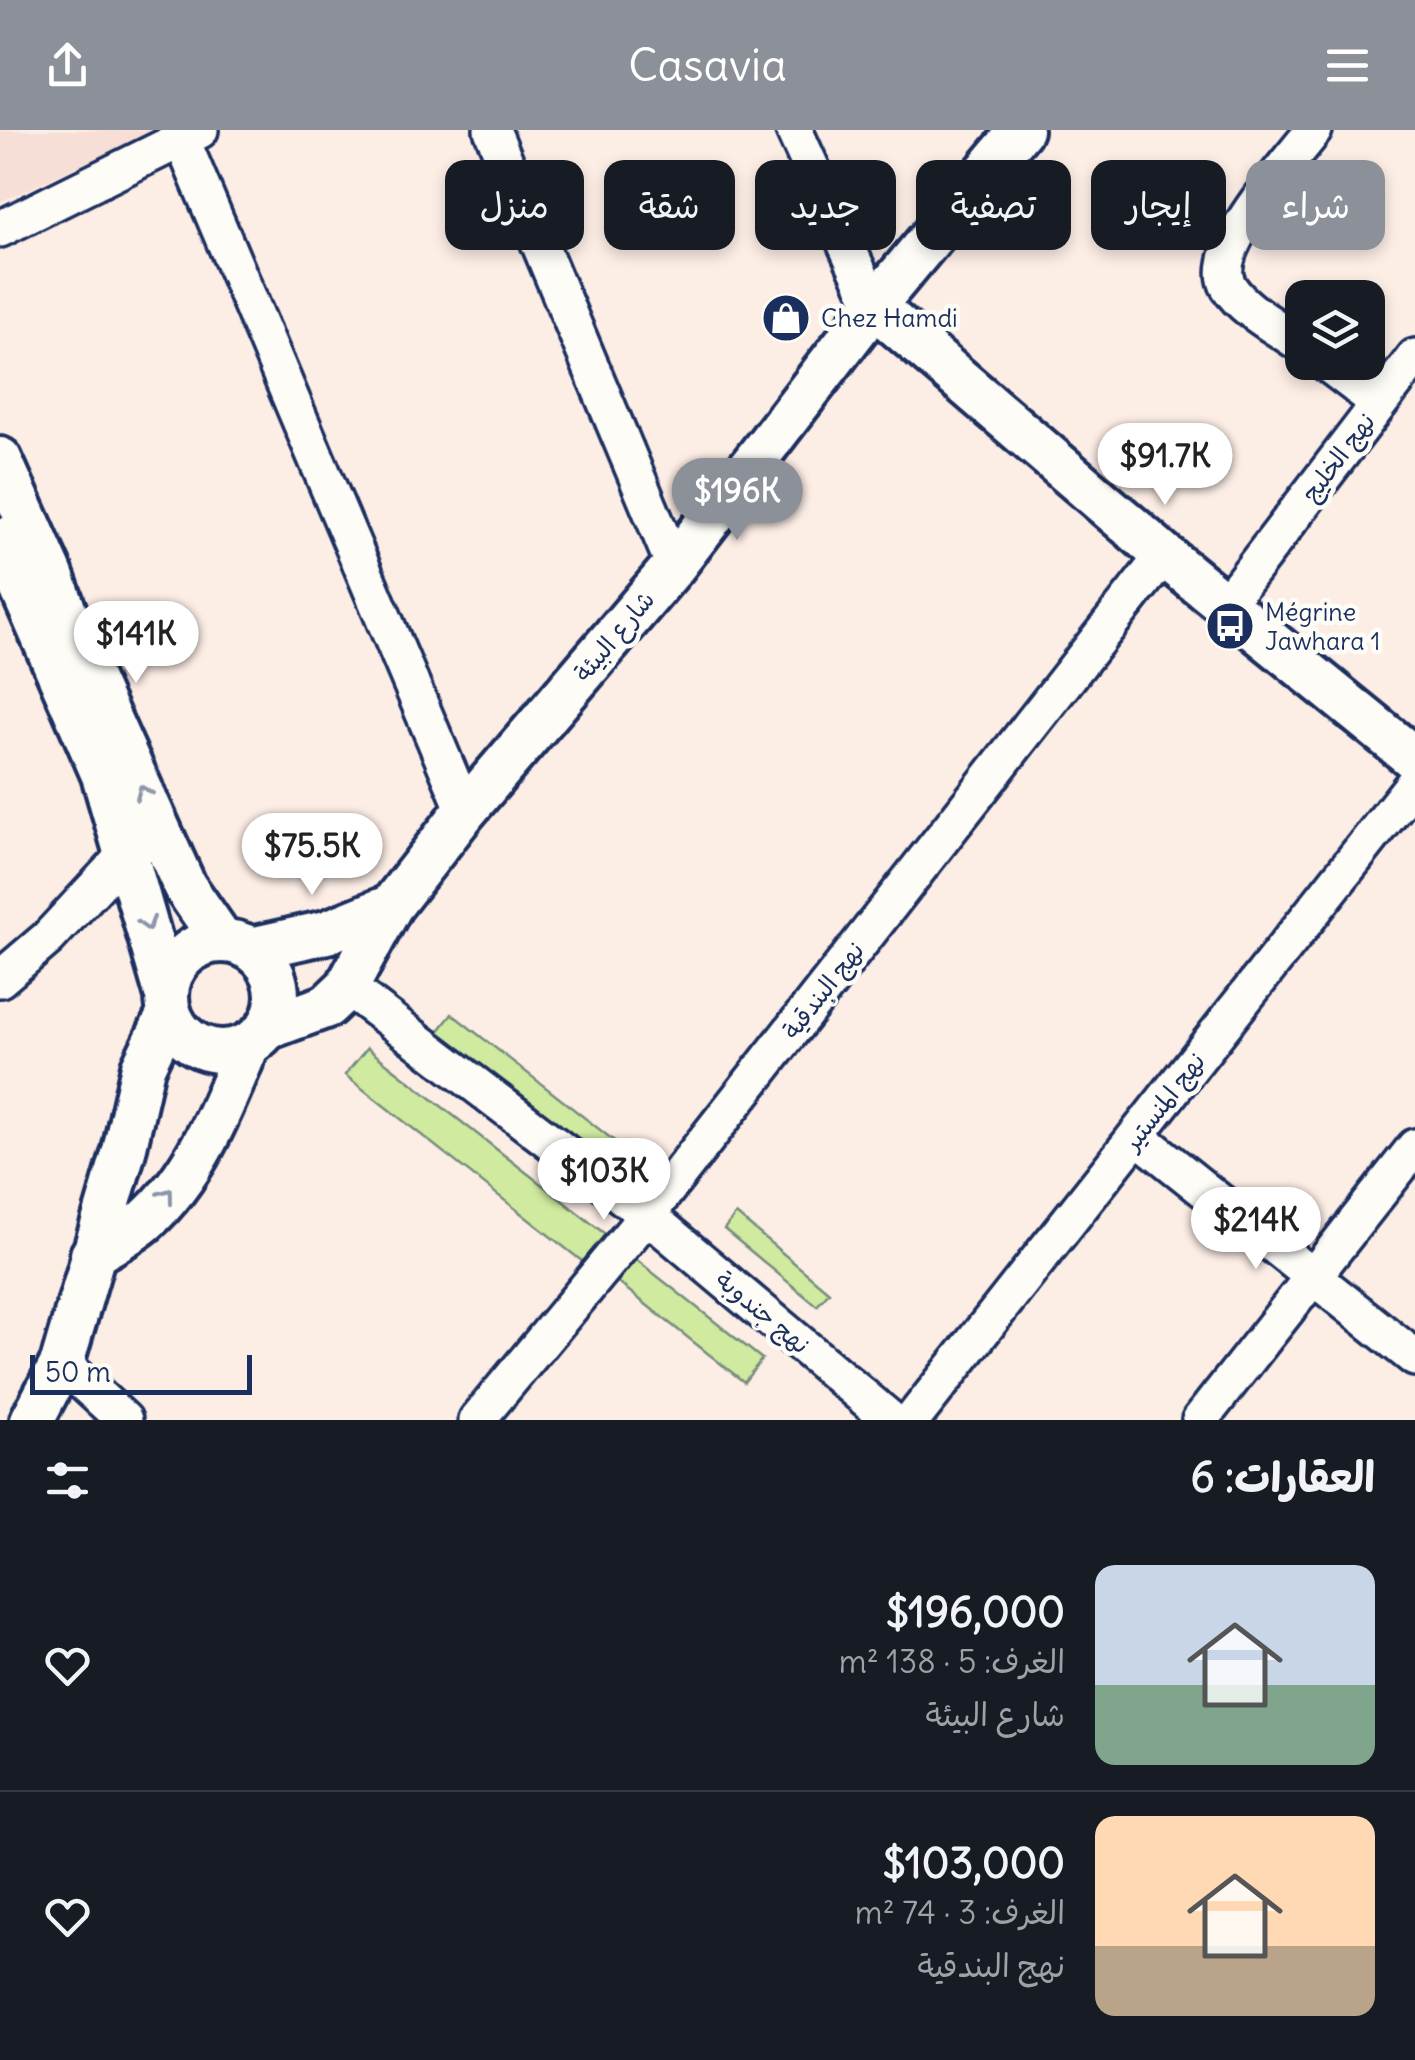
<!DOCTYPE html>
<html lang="ar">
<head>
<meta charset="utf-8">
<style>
	body { margin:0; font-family:Delius,"Playpen Sans Arabic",sans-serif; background:#20242c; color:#f1f3f6; direction:rtl; height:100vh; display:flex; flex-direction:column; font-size:38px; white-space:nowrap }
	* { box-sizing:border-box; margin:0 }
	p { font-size:32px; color:#9ea1a6 }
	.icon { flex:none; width:55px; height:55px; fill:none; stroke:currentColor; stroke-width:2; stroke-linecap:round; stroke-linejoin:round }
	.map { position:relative; height:1290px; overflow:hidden; direction:ltr }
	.details { display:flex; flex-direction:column; background:#171b24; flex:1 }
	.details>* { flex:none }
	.hud { position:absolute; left:30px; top:30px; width:1355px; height:90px; direction:rtl; display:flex; gap:20px }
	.tools { position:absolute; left:1285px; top:150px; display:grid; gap:20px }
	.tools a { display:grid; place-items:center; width:100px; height:100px; border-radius:20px; background:#171b24; box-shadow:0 5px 15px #0003; font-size:50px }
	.scale { position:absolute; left:30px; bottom:25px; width:222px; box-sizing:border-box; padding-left:10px; border:5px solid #1b2f5e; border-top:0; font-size:28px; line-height:35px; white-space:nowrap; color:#1b2f5e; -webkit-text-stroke:8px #fdfcf7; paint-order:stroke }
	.price { position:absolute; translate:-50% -85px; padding:0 22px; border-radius:35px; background:#fff; color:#222; font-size:32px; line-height:65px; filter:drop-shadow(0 2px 5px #0008) }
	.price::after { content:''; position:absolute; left:50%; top:60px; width:30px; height:22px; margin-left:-15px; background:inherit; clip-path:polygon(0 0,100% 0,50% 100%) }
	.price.on { background:#8c9099; color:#fff }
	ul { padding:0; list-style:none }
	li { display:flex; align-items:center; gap:30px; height:250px; padding:0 40px }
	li+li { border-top:2px solid #363941 }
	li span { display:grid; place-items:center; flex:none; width:280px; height:200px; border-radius:20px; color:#555 }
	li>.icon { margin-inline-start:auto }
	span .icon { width:120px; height:120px; fill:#fffc; stroke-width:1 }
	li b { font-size:42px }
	h2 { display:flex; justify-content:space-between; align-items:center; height:120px; padding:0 40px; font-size:42px }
	.chip { padding:0 35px; border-radius:20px; background:#171b24; box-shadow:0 5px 15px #0003; font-size:35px; line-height:90px }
	.chip.on { background:#8c9099; color:#fff }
	header { display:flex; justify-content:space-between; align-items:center; height:130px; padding:0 40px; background:#8c9099; color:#fff; font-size:45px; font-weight:600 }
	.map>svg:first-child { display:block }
	.built { fill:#f7dfd7 }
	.green { fill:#d0ea9f; stroke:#768c7e; stroke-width:2.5 }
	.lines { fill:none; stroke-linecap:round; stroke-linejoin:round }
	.minor-casing { stroke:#1b2f5e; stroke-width:42 }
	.tertiary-casing { stroke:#1b2f5e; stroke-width:50 }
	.minor { stroke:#fdfcf7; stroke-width:35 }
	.tertiary { stroke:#fdfcf7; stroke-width:42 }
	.oneway { stroke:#8c96aa }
	.labels { text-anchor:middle; stroke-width:9; stroke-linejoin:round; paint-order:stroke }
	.poi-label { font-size:25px; fill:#1b2f5e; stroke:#fdfcf7; text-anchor:start }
	.street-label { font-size:25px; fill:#1b2f5e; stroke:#fdfcf7 }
</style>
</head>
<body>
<header><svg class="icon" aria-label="menu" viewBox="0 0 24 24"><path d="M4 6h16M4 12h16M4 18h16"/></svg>Casavia<svg class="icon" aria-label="share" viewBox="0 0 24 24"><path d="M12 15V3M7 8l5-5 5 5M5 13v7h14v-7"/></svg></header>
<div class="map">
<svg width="1415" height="1290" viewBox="0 0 1415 1290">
	<rect width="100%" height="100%" fill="#fcede5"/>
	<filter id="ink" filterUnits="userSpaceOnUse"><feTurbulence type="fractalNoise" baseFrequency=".01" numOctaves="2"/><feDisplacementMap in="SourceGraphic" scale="20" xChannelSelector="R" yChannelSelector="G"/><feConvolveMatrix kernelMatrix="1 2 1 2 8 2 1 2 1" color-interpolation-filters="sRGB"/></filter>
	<g filter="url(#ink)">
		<!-- built -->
		<path class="built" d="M0 0H157L0 72Z"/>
		<!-- green -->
		<path class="green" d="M452 884 659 1046 644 1066 437 903Z
			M367 918 614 1111 592 1139 345 945Z
			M736 1084 829 1162 817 1176 724 1099Z
			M628 1123 762 1229 744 1252 610 1146Z"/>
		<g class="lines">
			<!-- minor casing -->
			<g class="minor-casing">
				<path id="minor" d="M492 0 674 436
					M794 0 874 176
					M181 8 465 681
					M0 99 200 0
					M1302 215C1281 199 1244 181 1229 157 1206 120 1291 31 1314 0
					M1325 232 1379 273
					M1225 475 1415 227
					M0 849 48 808 126 724 144 714
					M347 857 647 1085 891 1290
					M1137 1006 1415 1228
					M62 1233 124 1290
					M477 1290 647 1085 1164 425
					M912 1290 1415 652
					M1200 1290 1415 1017"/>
			</g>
			<!-- tertiary casing -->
			<g class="tertiary-casing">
				<path id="tertiary" d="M874 176 1164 425 1415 629
					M0 329 51 443 81 526 185 757 221 809
					M0 409 103 645 166 863
					M167 866a55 55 0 1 1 110 0a55 55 0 1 1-110 0Z
					M251 819 327 802 391 776
					M267 898 327 876 347 857 391 776 465 681 674 436 874 176 1021 0
					M92 1125C109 1114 130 1104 145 1091 196 1046 223 976 248 915
					M32 1290 62 1233 124 1021 143 937 169 883"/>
			</g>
			<!-- minor -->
			<use href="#minor" class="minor"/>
			<!-- tertiary -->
			<use href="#tertiary" class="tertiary"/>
		</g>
		<!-- one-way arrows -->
		<defs><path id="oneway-chevron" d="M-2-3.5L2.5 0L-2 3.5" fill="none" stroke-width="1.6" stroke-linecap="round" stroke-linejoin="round" transform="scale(2.5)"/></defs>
		<g class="oneway">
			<use href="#oneway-chevron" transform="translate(143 662) rotate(-113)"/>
			<use href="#oneway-chevron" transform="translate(147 794) rotate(74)"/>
			<use href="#oneway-chevron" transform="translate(167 1065) rotate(-53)"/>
		</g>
	</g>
	<!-- icons -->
	<defs>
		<g id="shop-disc" transform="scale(2.5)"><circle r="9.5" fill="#1b2f5e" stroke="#fdfcf7"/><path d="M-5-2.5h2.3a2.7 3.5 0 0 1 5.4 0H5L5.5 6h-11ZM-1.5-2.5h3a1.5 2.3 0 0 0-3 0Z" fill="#fff"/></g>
		<g id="bus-disc" transform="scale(2.5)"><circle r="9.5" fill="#1b2f5e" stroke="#fdfcf7"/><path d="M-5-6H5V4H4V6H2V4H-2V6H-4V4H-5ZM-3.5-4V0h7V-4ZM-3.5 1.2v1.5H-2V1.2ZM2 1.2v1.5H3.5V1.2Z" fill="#fff"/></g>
	</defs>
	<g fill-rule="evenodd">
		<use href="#shop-disc" x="786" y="188"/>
		<use href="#bus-disc" x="1230" y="496"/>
	</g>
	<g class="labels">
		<!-- poi labels -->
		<g class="poi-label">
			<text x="821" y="197">Chez Hamdi</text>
			<text x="1265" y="491">Mégrine<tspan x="1265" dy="29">Jawhara 1</tspan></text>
		</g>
		<!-- street labels -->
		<g class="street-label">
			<text transform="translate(1338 327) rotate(-53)" y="9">نهج الخليج</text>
			<text transform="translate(614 506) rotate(-50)" y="9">شارع البيئة</text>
			<text transform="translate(823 860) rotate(-52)" y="9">نهج البندقية</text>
			<text transform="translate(1164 971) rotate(-52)" y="9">نهج المنستير</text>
			<text transform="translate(763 1182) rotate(40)" y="9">نهج جندوبة</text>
		</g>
	</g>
</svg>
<div class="tools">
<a><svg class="icon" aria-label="layers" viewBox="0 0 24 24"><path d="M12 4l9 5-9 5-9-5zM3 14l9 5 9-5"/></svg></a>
</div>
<div class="scale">50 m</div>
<b class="price" style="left:1165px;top:378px">$91.7K</b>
<b class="price on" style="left:737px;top:413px">$196K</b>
<b class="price" style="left:136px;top:556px">$141K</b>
<b class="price" style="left:312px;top:768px">$75.5K</b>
<b class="price" style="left:604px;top:1093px">$103K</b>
<b class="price" style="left:1256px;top:1142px">$214K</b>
<div class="hud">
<a class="chip on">شراء</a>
<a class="chip">إيجار</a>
<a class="chip">تصفية</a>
<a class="chip">جديد</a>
<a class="chip">شقة</a>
<a class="chip">منزل</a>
</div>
</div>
<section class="details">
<h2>العقارات: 6<svg class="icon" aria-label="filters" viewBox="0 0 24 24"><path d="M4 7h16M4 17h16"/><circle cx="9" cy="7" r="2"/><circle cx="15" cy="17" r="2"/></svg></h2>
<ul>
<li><span style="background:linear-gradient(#c9d6e8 60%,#7fa58c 0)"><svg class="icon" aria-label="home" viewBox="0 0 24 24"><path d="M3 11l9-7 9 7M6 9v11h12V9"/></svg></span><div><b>$196,000</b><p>الغرف: 5 · 138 m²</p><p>شارع البيئة</p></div><svg class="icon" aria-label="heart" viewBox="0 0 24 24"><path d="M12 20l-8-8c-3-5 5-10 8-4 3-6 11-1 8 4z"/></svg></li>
<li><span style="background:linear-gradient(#ffd9b3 65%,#b9a48a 0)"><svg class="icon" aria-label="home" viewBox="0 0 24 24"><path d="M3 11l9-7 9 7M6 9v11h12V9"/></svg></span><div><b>$103,000</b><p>الغرف: 3 · 74 m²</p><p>نهج البندقية</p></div><svg class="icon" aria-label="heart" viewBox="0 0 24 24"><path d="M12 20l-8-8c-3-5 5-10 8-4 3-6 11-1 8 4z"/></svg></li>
</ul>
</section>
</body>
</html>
